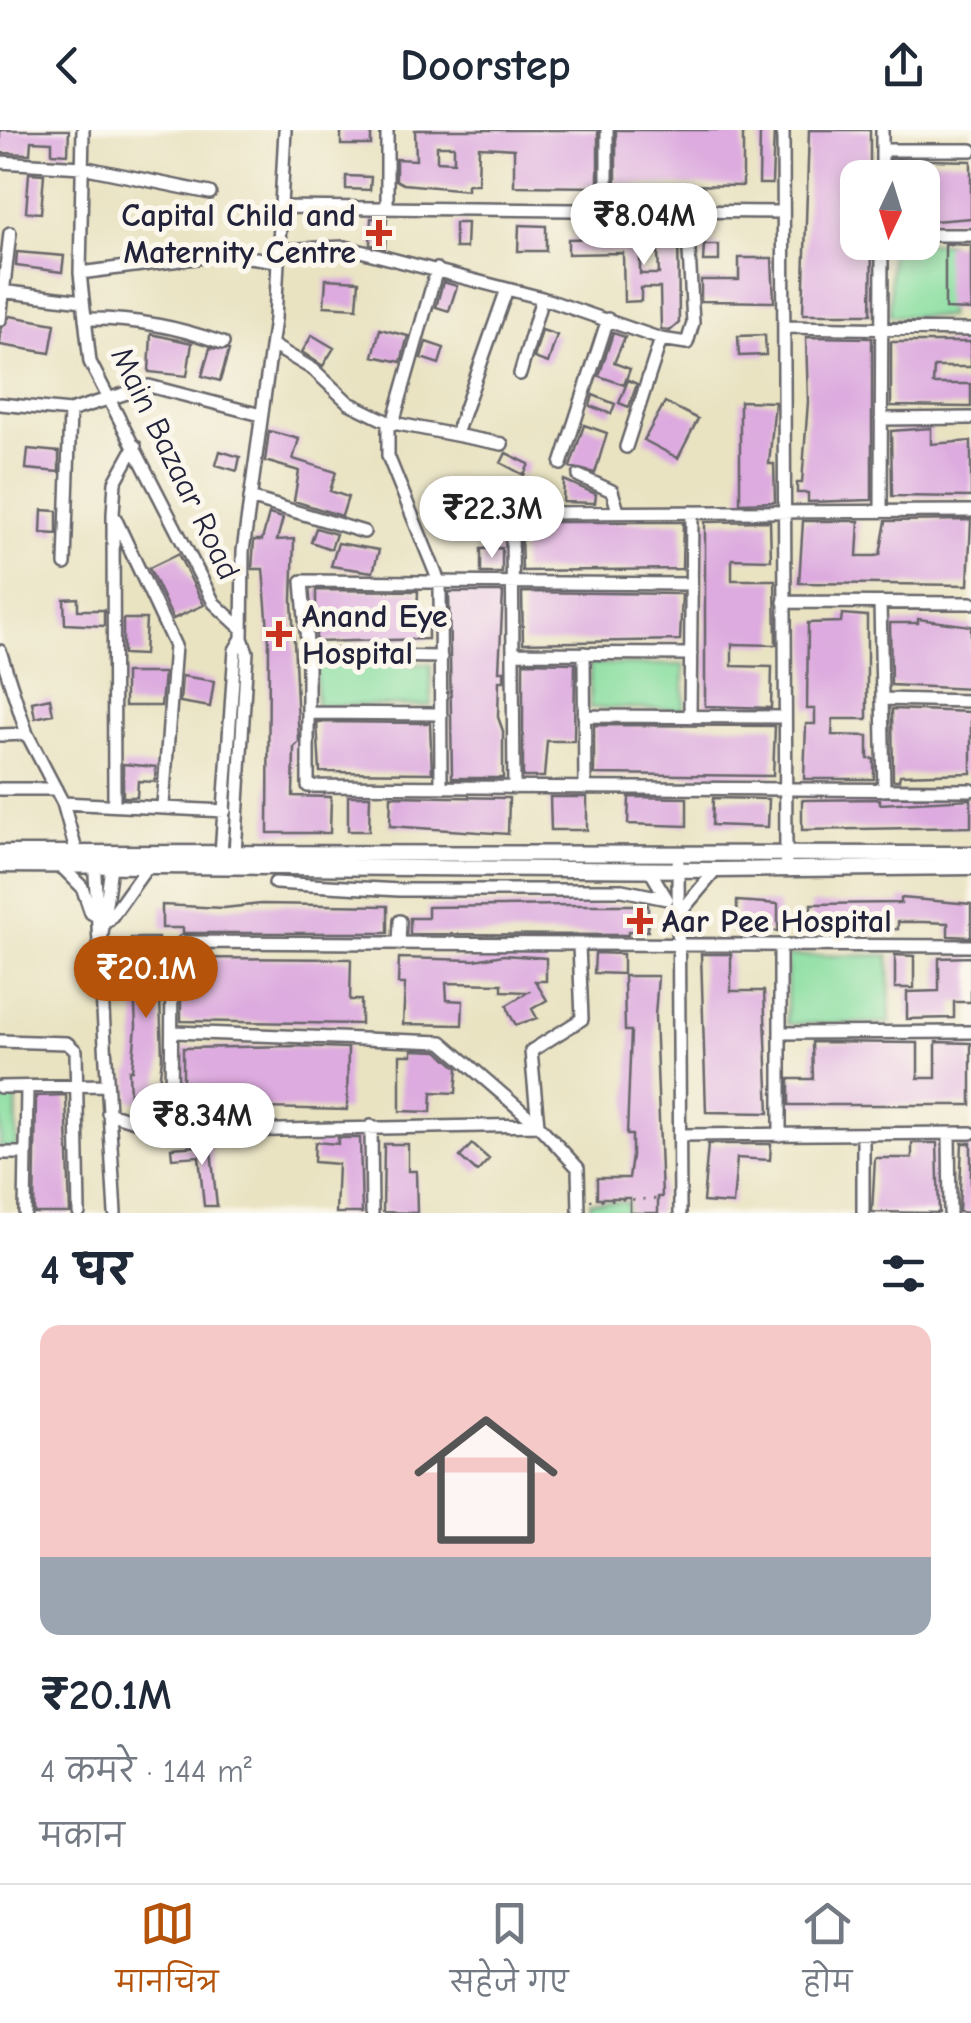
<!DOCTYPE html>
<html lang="hi">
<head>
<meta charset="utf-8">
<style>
	body { margin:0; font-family:"Comic Neue","Playpen Sans Deva",sans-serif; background:#f2f2f3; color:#1f2937; height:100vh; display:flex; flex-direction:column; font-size:38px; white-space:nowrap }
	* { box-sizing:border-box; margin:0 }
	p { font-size:32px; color:#747a83 }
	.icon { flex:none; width:55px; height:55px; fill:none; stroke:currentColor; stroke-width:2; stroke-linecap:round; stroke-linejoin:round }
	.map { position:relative; height:1083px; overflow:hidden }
	.panel { display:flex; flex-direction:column; background:#fff; flex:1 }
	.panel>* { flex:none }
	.needle { width:65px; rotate:184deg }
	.controls { position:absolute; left:840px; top:30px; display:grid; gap:20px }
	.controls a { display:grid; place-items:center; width:100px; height:100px; border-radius:20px; background:#fff; box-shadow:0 5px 15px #0003; font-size:50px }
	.price { position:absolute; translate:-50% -85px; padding:0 22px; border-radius:35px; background:#fff; color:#222; font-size:32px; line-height:65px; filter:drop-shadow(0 2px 5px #0008) }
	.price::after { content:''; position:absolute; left:50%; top:60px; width:30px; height:22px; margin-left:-15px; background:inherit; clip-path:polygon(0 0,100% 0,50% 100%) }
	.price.on { background:#b45309; color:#fff }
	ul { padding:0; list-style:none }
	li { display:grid; align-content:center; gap:20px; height:530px; padding:0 40px }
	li+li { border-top:2px solid #e0e1e3 }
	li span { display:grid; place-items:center; height:310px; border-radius:20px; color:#555 }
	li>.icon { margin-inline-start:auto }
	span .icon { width:180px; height:180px; fill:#fffc; stroke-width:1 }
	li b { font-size:42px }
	h2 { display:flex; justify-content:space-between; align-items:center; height:120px; padding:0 40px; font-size:42px }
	header { display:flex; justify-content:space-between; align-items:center; height:130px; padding:0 40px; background:#fff; font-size:45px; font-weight:600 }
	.tab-bar { display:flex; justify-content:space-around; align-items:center; height:140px; border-top:2px solid #e0e1e3; background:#fff; font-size:28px; color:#747a83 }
	.tab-bar a { display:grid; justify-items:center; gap:5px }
	.tab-bar .on { color:#b45309 }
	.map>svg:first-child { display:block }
	.green { fill:#89dea0; stroke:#56806e; stroke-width:2.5 }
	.building { fill:#ddabdf; fill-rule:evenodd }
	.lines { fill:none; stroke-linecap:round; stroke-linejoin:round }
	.minor-casing { stroke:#68666a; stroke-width:16 }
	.major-casing { stroke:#68666a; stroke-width:19 }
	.path { stroke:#68666a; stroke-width:2.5; stroke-dasharray:2.5 8; stroke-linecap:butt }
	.minor { stroke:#fff; stroke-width:11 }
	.major { stroke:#fff; stroke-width:14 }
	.poi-dot { fill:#c8321e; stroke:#fbf7ec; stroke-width:4 }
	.labels { text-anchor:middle; stroke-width:10; stroke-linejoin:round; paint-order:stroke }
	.poi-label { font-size:32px; font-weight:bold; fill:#22223b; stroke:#fbf7ec; text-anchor:start }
	.street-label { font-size:32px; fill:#22223b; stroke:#fbf7ec }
</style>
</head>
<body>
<header><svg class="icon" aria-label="back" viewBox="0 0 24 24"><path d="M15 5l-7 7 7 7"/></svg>Doorstep<svg class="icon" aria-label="share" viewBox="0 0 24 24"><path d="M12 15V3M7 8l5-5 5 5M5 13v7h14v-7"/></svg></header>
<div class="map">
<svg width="971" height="1083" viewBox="0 0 971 1083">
	<rect width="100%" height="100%" fill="#fbf7ec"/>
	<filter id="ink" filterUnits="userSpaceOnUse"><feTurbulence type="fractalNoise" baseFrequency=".01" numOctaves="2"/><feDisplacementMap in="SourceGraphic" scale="20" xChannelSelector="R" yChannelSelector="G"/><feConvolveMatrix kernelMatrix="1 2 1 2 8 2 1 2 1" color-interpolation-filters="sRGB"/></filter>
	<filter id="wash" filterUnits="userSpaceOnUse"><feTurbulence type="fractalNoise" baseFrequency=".0048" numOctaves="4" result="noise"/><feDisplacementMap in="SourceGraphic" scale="40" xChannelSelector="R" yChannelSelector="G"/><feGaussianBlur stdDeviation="2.25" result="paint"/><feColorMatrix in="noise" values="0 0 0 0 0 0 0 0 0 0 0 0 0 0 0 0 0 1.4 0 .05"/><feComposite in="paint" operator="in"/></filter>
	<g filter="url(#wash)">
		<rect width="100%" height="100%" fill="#e9e3c2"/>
		<!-- green -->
		<path class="green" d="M890 113H949L948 187 890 186Z
			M316 534H431V576L316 575Z
			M590 534 684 535V579L590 578Z
			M889 825 890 893 787 894V826Z
			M0 965H16L17 1017 0 1018Z
			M590 1071 627 1072 626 1083H591Z"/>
		<g id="blocks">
			<!-- building -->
			<path class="building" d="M0 0H69L68 24 52 23V12L31 11 30 24 0 23Z
				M415 0H598V57L514 56V19L500 18 479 17 478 54H467V60L403 54 396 50V29L416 30ZM437 16H454V32L437 31Z
				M616 0H743V56L616 54Z
				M760 0H774L772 54H759Z
				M809 0H870V48H858V112H872L871 184H803Z
				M341 1H371V15H341Z
				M891 29 971 31V88L922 92V48H891Z
				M29 43 44 44 41 83 26 82Z
				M346 46 371 47 370 60 346 59Z
				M371 88 387 89 385 118 370 114Z
				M662 91H678L679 193 670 201 661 199 660 158H641V171L624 172 623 123 568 124V109L640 107V144H659L657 102H662Z
				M455 93H467L466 118H455Z
				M519 95 546 96V121H518Z
				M945 114 971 115V180L945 179Z
				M704 115H719V131H703Z
				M17 122 64 126 62 142 16 136Z
				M739 128H772L774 172 701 171V150H739Z
				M326 149 359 151 357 178 324 176Z
				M443 152 457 156 449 181 436 177Z
				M10 186 55 194 50 223 0 215 1 199Z
				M380 199 408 206 401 232 373 226Z
				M542 200 557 205 548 233 534 228Z
				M613 203 625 207 614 233 630 239 624 255 599 246Z
				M151 204 192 213 187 246 149 242Z
				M312 205 334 218 323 236 302 222Z
				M765 205 766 225 739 226 738 206Z
				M806 207 872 208V370L808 372V363H797V353H802L808 271Z
				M426 212 444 218 439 234 421 228Z
				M891 212H971V237H934L933 254H971V277L891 276Z
				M210 218 229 220 220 251 202 246Z
				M628 250 637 254 629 277 619 273Z
				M593 265 615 274 611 284 590 276Z
				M740 271 775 272 769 334H774L775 372 740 373Z
				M665 272 698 289 678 328 644 310Z
				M584 295 607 303 595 343 570 337Z
				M931 298V314L971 311V367L892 366 891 301Z
				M269 301 299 309 293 329 336 342 330 361 348 367 342 386 294 371 299 341 265 331Z
				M28 319 59 322V342L26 339Z
				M220 321 240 327 237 341 216 335Z
				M506 323 529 334 524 345 501 333Z
				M564 350 596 364 595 373 563 372Z
				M42 380 57 381V404L41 403Z
				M269 384 283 388 277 410 294 409 292 470 299 612 294 617 293 666 331 667 330 703H268L269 512 263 439H252L254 410H262Z
				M971 390 968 455 799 453 803 391H859L857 426H875L880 425 886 391Z
				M770 391 771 430 732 429V450H775L776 515 732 514V536L772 537 771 578 705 576V392Z
				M528 392H683L682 439 522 441 521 402Z
				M316 398 336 404 331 419 311 412Z
				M338 413 379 420 373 442 331 436Z
				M502 418V443H481V419Z
				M178 424 204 475 173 489 149 438Z
				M316 460 418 461 417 489H428V509L316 512Z
				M449 462H503L499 541H504V551H499L498 587 503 601V648H452Z
				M522 462 682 464 680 510 523 513Z
				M78 468V480H104V496L65 494 64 469Z
				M842 484 867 486V589H833L832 605 868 606V629H874V649H804L806 594H815V579H807L808 493 841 492Z
				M123 489H146L144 525 123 524Z
				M918 489 971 496V559L891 555 890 493H918Z
				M523 532 575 533 574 611H547L544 647H523Z
				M125 543H164L161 576H125Z
				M182 546 214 551 210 577 180 572Z
				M50 568 53 584 35 588 32 572Z
				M892 579 971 582V643L900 645 899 650H893Z
				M317 592 430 593 432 643 320 642Z
				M594 595 775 596 773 646 594 644Z
				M123 634 156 637 155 652 138 651 137 667H123Z
				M348 666H370L369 701H348Z
				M391 666 509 668 508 704 390 696Z
				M550 667H587V700H551Z
				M629 667 687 668V696L628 694Z
				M713 668 769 669 768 697 712 695Z
				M880 669V674L971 669V697L802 700V670Z
				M901 768 971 774V807L948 806V793L923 792H898V799L811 804V774L901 773Z
				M737 771 778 774V801L737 800Z
				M261 774 388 776V803H183V798H162V775L224 778Z
				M568 775H648V801H628V805L410 804V788H428V777Z
				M131 808H158L162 927 157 972 130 971 129 940H132L136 896Z
				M595 823 623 824V844L594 843Z
				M701 824H731V861H764L769 983 706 982Z
				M503 825 546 828V851H535L547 870 532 879 537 888 516 895 510 885 507 875 528 862 502 861V854L446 853 447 870 463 871 462 895 403 894 405 854H398L399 828 475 830Z
				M895 825 914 826V858H895Z
				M971 827V872H954V888L907 889V862L939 861V828Z
				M181 828 351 829 350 870H361V894L181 891Z
				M624 846H658L655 886 662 1067H658V1083H630V1068H597V1048H629L632 1026V1005H627L631 901H625Z
				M812 912 918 913V948H936V912L971 913V975H789V949H813Z
				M295 916 348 918 347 980 183 976V918Z
				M412 920 438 921 458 938 456 963 432 962 431 982 400 981V925H412Z
				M66 965 70 1083H34L36 966Z
				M338 1008H360L362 1083H336L338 1034 314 1032 315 1012 338 1014Z
				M198 1011H210L217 1076H204L199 1026 172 1028 171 1018 198 1016Z
				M912 1013H937L939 1083 872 1082 875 1028H912Z
				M962 1013H971V1083L959 1082Z
				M384 1014H408V1041H416L417 1083 383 1082Z
				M472 1014 489 1029 477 1042 460 1027Z
				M708 1014H771L770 1030 737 1028 733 1074 703 1072Z"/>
		</g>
	</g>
	<g filter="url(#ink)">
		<use href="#blocks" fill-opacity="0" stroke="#68666a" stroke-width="2.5"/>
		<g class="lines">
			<!-- minor casing -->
			<g class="minor-casing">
				<path id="minor" d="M83 0 80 143 90 232 214 473 242 499
					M387 0V77
					M783 0 786 731
					M882 20H971
					M0 32 82 37 210 63
					M882 48V0
					M278 77 783 82
					M607 83V0
					M922 105H971
					M277 120 345 117 542 168 661 209 687 213 693 193 687 85
					M80 143 227 124 277 131
					M0 161 83 171
					M85 189C134 188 177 197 223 213
					M0 190 10 103
					M784 197 971 200
					M272 215 314 240 349 273 388 292 502 314
					M520 244 542 168
					M0 274 70 281 149 256 261 285
					M881 289 971 288
					M388 292V326L440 454 441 657
					M393 293 437 139
					M456 304 507 159
					M626 317 661 209
					M561 334 608 189
					M579 346 612 361 618 381
					M250 368 364 402
					M881 381 882 112
					M115 388 175 516 163 675
					M65 434 70 281
					M691 454 302 451 308 525V656L971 660
					M784 472 971 473
					M880 473 884 660
					M242 508 235 520 221 724 228 734 235 724 247 522 242 508 243 421 275 189 285 0
					M0 521 27 604 63 673 77 724
					M514 523 691 524
					M584 523 585 658
					M308 525 441 527
					M882 569 971 571
					M308 583 441 584
					M584 586 784 587
					M690 586 692 382
					M0 605 27 604
					M514 658 512 399 523 383 971 381
					M0 659H56
					M63 673 225 681
					M114 675 113 384 115 352 135 316
					M94 728 115 1083
					M678 733 680 1083
					M60 735 82 757 91 783
					M649 739 667 769
					M275 753 399 760H622L667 769
					M678 785 716 740
					M109 790 147 737
					M399 814 400 791
					M579 815 582 889 531 921 538 995 171 1002 172 822 183 812 971 816
					M100 819 112 729
					M174 902 442 912 538 995 578 1038 579 1083
					M780 903 971 902
					M0 911 67 913 76 921 79 1083
					M0 957 106 955
					M108 983 171 1002
					M371 996 372 1083
					M863 1004V1083
					M949 1004 950 1083
					M680 1005 971 1003
					M780 1005V816
					M0 1023H26
					M25 1083 27 957"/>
			</g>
			<!-- major casing -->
			<g class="major-casing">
				<path id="major" d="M0 723 971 724
					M0 735 716 740 971 737"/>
			</g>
			<!-- path -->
			<path class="path" d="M590 1070 663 1069"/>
			<!-- minor -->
			<use href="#minor" class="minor"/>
			<!-- major -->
			<use href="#major" class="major"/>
		</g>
	</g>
	<!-- markers -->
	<g class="poi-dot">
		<path d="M374 88h10v10h10v10h-10v10h-10v-10h-10v-10h10z"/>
		<path d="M274 489h10v10h10v10h-10v10h-10v-10h-10v-10h10z"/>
		<path d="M635 776h10v10h10v10h-10v10h-10v-10h-10v-10h10z"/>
	</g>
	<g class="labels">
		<!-- poi labels -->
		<g class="poi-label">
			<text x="356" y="96" text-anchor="end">Capital Child and<tspan x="356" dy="37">Maternity Centre</tspan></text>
			<text x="302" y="497">Anand Eye<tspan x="302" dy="37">Hospital</tspan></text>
			<text x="662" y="802">Aar Pee Hospital</text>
		</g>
		<!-- street labels -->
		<g class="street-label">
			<text transform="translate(176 333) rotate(64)" y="11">Main Bazaar Road</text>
		</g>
	</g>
</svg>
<div class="controls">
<a><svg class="needle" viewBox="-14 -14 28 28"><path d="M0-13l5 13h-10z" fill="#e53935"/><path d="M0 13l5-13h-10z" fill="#747a83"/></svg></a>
</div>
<b class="price" style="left:644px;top:138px">₹8.04M</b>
<b class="price" style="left:492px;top:431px">₹22.3M</b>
<b class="price on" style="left:146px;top:891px">₹20.1M</b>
<b class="price" style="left:202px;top:1038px">₹8.34M</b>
</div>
<section class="panel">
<h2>4 घर<svg class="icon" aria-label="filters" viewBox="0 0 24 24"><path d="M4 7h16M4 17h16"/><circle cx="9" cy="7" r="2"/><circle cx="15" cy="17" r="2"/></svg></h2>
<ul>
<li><span style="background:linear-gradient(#f6c9c9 75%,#9aa5b1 0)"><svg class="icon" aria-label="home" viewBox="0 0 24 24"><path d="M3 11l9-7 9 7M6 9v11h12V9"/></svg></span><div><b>₹20.1M</b><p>4 कमरे · 144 m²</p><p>मकान</p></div></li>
</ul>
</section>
<nav class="tab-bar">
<a class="on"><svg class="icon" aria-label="map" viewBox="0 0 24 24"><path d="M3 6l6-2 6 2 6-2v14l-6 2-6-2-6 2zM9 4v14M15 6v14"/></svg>मानचित्र</a>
<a><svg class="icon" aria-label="saved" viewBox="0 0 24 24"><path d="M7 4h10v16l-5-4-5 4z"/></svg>सहेजे गए</a>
<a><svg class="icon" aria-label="home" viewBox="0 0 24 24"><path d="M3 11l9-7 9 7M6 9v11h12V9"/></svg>होम</a>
</nav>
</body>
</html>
